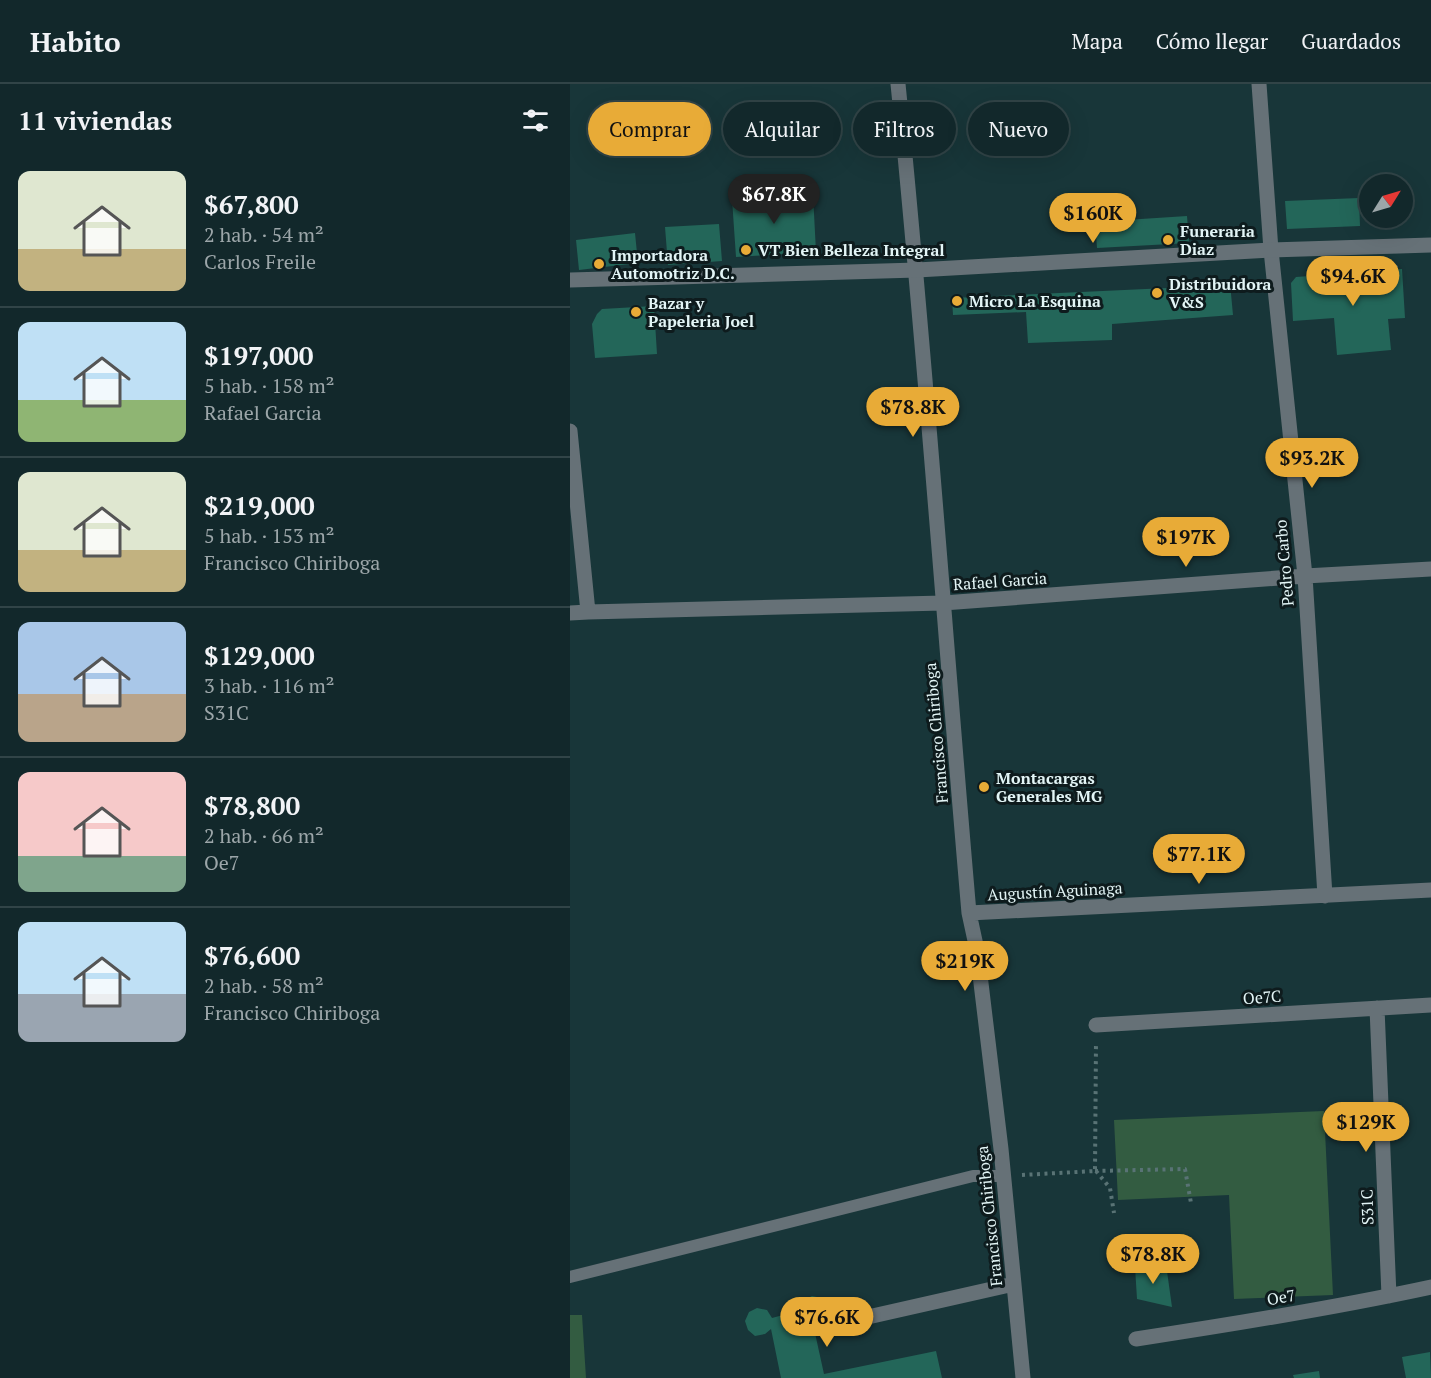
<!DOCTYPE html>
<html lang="es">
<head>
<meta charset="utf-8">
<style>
	body { margin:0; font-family:"PT Serif",serif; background:#1f3437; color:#f1f3f6; height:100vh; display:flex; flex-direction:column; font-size:22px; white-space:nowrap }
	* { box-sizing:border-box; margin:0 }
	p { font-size:20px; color:#9ca6a9 }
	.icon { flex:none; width:33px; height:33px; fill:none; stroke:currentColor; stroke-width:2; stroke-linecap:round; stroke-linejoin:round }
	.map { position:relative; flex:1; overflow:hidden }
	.drawer { display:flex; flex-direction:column; background:#12282b; width:570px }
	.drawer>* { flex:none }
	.banner { position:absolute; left:18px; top:18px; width:570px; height:54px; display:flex; gap:12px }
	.needle { width:39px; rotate:53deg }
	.buttons { position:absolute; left:789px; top:90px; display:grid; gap:12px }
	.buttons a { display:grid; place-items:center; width:54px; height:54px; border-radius:50%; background:#12282b; box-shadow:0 6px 24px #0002,0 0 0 2px #314447; font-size:30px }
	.price { position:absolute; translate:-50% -51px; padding:0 14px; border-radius:21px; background:#e8ab37; color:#111; font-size:20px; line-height:39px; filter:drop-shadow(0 2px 3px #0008) }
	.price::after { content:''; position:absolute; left:50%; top:36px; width:18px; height:14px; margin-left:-9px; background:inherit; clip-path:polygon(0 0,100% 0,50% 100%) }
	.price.selected { background:#222; color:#fff }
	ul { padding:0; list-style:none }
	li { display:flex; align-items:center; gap:18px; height:150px; padding:0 18px }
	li+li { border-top:2px solid #314447 }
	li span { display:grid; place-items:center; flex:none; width:168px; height:120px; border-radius:12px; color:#555 }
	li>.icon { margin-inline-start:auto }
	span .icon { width:72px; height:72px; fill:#fffc; stroke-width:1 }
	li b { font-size:26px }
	h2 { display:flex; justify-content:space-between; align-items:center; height:72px; padding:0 18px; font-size:26px }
	.chip { padding:0 21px; border-radius:27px; background:#12282b; box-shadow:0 6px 24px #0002,0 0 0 2px #314447; font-size:21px; line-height:54px }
	.chip.selected { background:#e8ab37; color:#111 }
	header { display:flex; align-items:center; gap:36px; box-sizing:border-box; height:84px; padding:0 30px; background:#12282b; border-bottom:2px solid #314447 }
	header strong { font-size:28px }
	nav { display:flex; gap:33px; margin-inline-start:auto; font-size:21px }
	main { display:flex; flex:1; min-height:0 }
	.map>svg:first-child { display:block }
	.green { fill:#335c41 }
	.building { fill:#236659 }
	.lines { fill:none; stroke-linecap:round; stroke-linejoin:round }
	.path { stroke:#597375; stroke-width:4; stroke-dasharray:3 4.5; stroke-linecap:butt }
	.service { stroke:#667177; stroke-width:12 }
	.minor { stroke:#667177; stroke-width:15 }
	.tertiary { stroke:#667177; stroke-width:15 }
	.poi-dot { fill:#e8ab37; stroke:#0e1b1d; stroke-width:2 }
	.labels { text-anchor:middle; stroke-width:6; stroke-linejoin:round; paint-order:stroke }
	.poi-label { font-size:16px; font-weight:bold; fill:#e3f5f6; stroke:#0e1b1d; text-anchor:start }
	.street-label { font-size:16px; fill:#e3f5f6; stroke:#0e1b1d }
</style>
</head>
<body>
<header>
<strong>Habito</strong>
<nav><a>Mapa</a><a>Cómo llegar</a><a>Guardados</a></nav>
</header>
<main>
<section class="drawer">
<h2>11 viviendas<svg class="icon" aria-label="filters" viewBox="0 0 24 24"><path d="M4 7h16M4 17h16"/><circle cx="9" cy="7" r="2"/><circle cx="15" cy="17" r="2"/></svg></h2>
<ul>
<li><span style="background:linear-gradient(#dfe7d0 65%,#c2b280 0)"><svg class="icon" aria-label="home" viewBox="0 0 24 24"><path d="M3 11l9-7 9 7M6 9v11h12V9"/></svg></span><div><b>$67,800</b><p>2 hab. · 54 m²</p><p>Carlos Freile</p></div></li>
<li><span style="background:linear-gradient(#bfe0f5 65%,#8fb573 0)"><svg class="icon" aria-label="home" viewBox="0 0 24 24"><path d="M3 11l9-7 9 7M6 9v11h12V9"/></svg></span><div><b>$197,000</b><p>5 hab. · 158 m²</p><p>Rafael Garcia</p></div></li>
<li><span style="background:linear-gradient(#dfe7d0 65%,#c2b280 0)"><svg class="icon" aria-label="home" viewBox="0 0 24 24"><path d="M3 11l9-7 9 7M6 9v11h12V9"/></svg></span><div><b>$219,000</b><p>5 hab. · 153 m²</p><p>Francisco Chiriboga</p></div></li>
<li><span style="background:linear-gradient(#a9c7e8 60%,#b9a48a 0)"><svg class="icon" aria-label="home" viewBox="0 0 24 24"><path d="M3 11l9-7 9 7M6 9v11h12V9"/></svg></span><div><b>$129,000</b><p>3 hab. · 116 m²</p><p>S31C</p></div></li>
<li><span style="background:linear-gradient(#f6c9c9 70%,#7fa58c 0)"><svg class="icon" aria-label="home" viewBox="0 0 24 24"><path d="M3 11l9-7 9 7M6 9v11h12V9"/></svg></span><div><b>$78,800</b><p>2 hab. · 66 m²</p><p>Oe7</p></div></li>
<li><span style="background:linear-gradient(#bfe0f5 60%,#9aa5b1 0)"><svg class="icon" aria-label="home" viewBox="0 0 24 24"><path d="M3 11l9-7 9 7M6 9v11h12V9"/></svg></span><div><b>$76,600</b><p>2 hab. · 58 m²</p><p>Francisco Chiriboga</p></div></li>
</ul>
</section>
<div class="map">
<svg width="861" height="1294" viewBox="0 0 861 1294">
	<rect width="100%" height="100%" fill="#183639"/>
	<!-- green -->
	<path class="green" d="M754 1027 763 1211 664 1215 659 1111 548 1116 544 1036Z
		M0 1231H12L16 1294H0Z"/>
	<!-- building -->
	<path class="building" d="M243 110 246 168 166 173 162 115Z
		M789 114 790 142 717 145 715 117Z
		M617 132 619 159 527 164 525 138Z
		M149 140 152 177 98 181 95 143Z
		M65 149 68 179 9 186 6 156Z
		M832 185 835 234 818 235 821 266 767 271 764 234 723 237 721 199 726 193Z
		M660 199 663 231 542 240V256L458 259 456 228 383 231 382 214 619 203Z
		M84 222 87 270 25 274 22 240 27 230 32 225Z
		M596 1180 602 1223 567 1215 565 1183Z
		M242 1212 252 1214 257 1222V1231L250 1238 243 1240 254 1290 366 1267 372 1294H211L201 1245 195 1250 185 1252 178 1246 175 1237 179 1228 187 1224 197 1226 202 1234 231 1226 234 1216Z
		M860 1268 861 1294H836L832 1273Z
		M749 1287 750 1294H724L723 1291Z"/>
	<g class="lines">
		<!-- path -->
		<path class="path" d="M821 188V183H826L827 187
			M525 1087 615 1085 621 1119
			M526 1087 540 1104 544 1129
			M452 1091 525 1087 526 958"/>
		<!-- service -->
		<path class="service" d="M0 1193 403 1092H433"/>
		<!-- minor -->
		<path class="minor" d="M328 0C356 276 375 553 399 829L407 866 431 1065 453 1294
			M689 0 701 166 735 492 755 812
			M0 347 18 528
			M0 529 18 528 373 519 735 492 861 485
			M399 829 861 806
			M807 924 819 1212
			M526 941 861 921
			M267 1240 444 1200
			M566 1255C665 1240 764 1224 861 1203"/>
		<!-- tertiary -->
		<path class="tertiary" d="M0 196 347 186 701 166 861 161"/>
	</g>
	<!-- markers -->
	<g class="poi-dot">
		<circle cx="598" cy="156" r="6"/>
		<circle cx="176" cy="166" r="6"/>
		<circle cx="29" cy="180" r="6"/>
		<circle cx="587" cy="209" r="6"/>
		<circle cx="387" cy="217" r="6"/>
		<circle cx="66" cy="228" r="6"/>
		<circle cx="414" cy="703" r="6"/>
	</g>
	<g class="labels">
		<!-- poi labels -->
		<g class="poi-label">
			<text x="610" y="153">Funeraria<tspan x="610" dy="18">Diaz</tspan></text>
			<text x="188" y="172">VT Bien Belleza Integral</text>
			<text x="41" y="177">Importadora<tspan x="41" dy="18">Automotriz D.C.</tspan></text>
			<text x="599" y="206">Distribuidora<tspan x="599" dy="18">V&amp;S</tspan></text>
			<text x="399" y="223">Micro La Esquina</text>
			<text x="78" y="225">Bazar y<tspan x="78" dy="18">Papeleria Joel</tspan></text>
			<text x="426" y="700">Montacargas<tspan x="426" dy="18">Generales MG</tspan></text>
		</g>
		<!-- street labels -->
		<g class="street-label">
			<text transform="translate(714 479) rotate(-95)" y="6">Pedro Carbo</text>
			<text transform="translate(430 497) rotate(-4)" y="6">Rafael Garcia</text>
			<text transform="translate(366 649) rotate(-95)" y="6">Francisco Chiriboga</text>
			<text transform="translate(485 807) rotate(-3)" y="6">Augustín Aguinaga</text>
			<text transform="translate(692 913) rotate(-4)" y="6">Oe7C</text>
			<text transform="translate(797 1123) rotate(-92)" y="6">S31C</text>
			<text transform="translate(419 1132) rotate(-96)" y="6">Francisco Chiriboga</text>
			<text transform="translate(711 1213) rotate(-10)" y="6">Oe7</text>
		</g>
	</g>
</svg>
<div class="buttons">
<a><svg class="needle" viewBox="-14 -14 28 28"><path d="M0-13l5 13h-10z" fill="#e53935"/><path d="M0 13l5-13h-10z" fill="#9ca6a9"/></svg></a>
</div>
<b class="price selected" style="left:204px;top:141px">$67.8K</b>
<b class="price" style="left:523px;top:160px">$160K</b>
<b class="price" style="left:783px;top:223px">$94.6K</b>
<b class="price" style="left:343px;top:354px">$78.8K</b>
<b class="price" style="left:742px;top:405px">$93.2K</b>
<b class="price" style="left:616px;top:484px">$197K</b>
<b class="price" style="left:629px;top:801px">$77.1K</b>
<b class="price" style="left:395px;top:908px">$219K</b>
<b class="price" style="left:796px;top:1069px">$129K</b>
<b class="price" style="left:583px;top:1201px">$78.8K</b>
<b class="price" style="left:257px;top:1264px">$76.6K</b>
<div class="banner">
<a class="chip selected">Comprar</a>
<a class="chip">Alquilar</a>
<a class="chip">Filtros</a>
<a class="chip">Nuevo</a>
</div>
</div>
</main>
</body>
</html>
